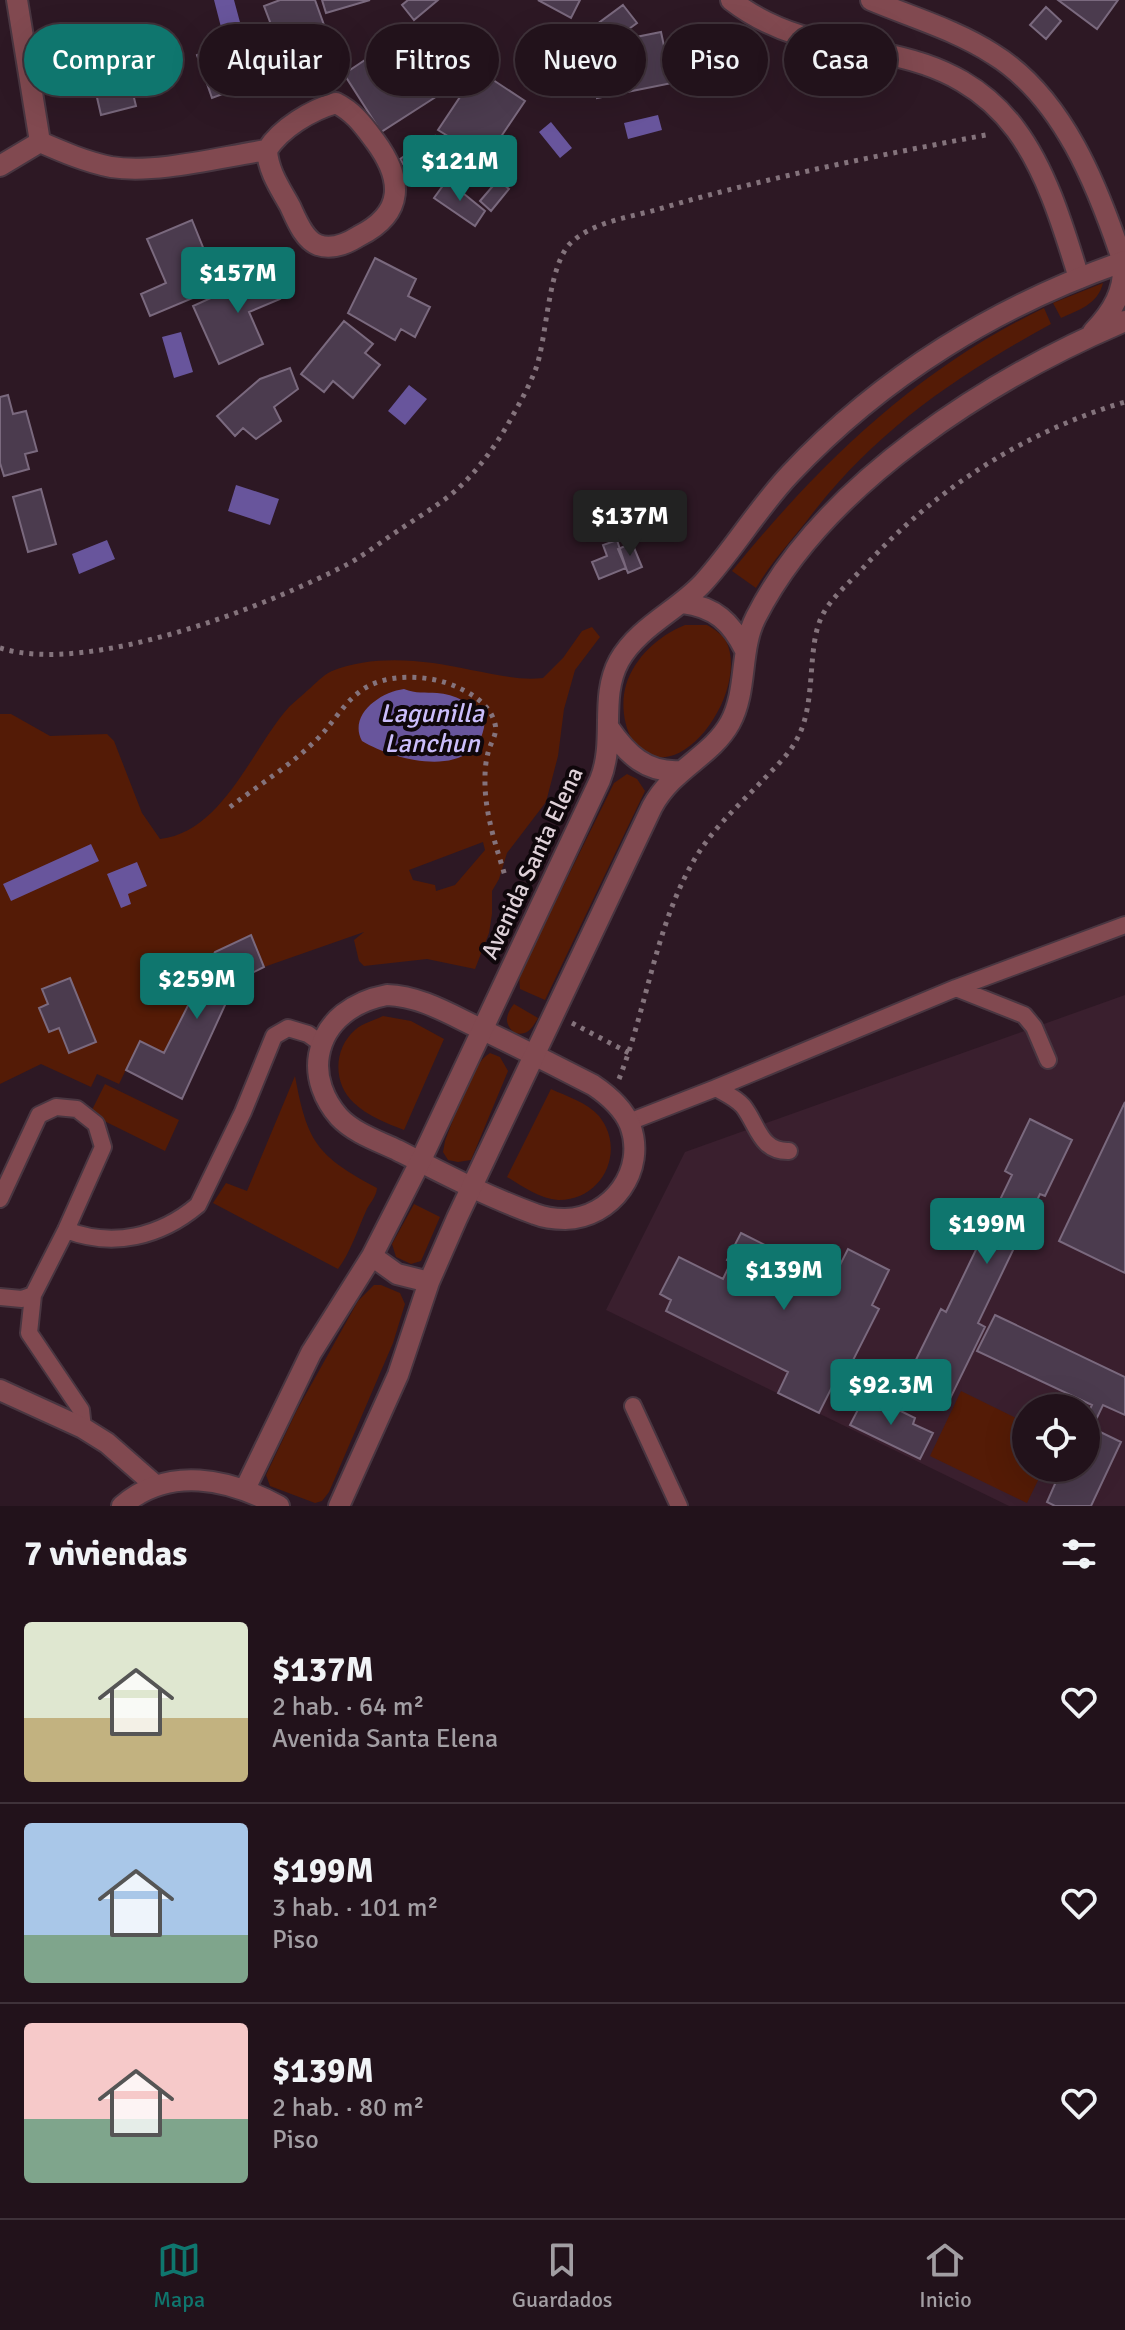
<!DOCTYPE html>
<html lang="es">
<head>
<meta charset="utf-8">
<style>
	body { margin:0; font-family:Signika,sans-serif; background:#2e2028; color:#f1f3f6; height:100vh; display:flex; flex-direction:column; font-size:30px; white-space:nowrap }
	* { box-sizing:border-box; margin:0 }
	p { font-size:26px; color:#a29ea3 }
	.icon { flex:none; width:44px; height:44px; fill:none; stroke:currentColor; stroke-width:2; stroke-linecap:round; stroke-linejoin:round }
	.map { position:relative; height:1506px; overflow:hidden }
	.details { display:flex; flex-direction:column; background:#22121b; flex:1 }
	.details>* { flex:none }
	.banner { position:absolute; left:24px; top:24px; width:1078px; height:72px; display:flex; gap:16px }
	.buttons { position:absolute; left:1012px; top:1394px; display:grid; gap:16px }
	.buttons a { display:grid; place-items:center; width:88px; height:88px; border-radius:50%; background:#22121b; box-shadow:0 8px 32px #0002,0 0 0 2px #3f323a; font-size:40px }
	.price { position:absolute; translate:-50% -68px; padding:0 18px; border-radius:8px; background:#0f766e; color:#fff; font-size:26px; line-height:52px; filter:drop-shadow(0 2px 4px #0008) }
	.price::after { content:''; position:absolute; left:50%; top:48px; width:24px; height:18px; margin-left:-12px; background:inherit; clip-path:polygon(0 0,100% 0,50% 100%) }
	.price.active { background:#222; color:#fff }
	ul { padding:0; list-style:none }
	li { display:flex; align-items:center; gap:24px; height:200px; padding:0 24px }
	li+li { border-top:2px solid #3f323a }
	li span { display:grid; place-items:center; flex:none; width:224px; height:160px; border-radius:8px; color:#555 }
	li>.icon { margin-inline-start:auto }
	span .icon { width:96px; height:96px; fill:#fffc; stroke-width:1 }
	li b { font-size:34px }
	h2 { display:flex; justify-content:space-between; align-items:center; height:96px; padding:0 24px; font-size:34px }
	.chip { padding:0 28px; border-radius:36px; background:#22121b; box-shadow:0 8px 32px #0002,0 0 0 2px #3f323a; font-size:28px; line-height:72px }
	.chip.active { background:#0f766e; color:#fff }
	.tabs { display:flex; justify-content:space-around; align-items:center; height:112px; border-top:2px solid #3f323a; background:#22121b; font-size:22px; color:#a29ea3 }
	.tabs a { display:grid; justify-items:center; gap:4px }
	.tabs .active { color:#0f766e }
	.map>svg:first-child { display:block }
	.built { fill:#3a1f2e; fill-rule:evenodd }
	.green { fill:#541b06; fill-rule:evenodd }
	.water { fill:#68559c }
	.building { fill:#4b3b4e; stroke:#7a697e; stroke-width:2 }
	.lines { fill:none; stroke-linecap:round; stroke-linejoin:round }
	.service-casing { stroke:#493641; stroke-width:20 }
	.minor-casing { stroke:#493641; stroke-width:24 }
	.tertiary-casing { stroke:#493641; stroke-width:24 }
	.path { stroke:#84737c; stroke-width:5; stroke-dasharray:4 6; stroke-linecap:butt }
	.service { stroke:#814950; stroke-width:16 }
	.minor { stroke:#814950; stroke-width:20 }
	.tertiary { stroke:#814950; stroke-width:20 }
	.labels { text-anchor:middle; stroke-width:8; stroke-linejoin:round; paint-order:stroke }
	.street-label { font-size:24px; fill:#dfd1d8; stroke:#0f070b }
	.water-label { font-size:26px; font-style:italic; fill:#cbbefb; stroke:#0f070b }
</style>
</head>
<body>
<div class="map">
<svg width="1125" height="1506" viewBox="0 0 1125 1506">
	<rect width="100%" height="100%" fill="#2d1824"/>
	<!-- built -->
	<path class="built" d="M1125 995V1506H1009L606 1310 685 1152ZM1026 1408H1086V1468H1026Z"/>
	<!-- green -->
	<path class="green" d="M1103 283C1098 304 1079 310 1061 318L1053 303Z
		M1044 308 1051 324C958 375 878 429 812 514 793 539 772 561 756 588L732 571C819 464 918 368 1044 308Z
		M685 625H707C714 629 722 634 726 641 744 677 710 742 674 755 631 769 617 715 626 685 635 657 658 636 685 625Z
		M592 627 600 637 575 670 564 709 558 756 546 802 507 853 499 879 492 891V914L489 933 475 969 427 959 364 966 359 961 354 940 364 932 264 967 250 935 215 952 164 1053 140 1041 119 1084 97 1074 91 1087 41 1064 0 1084V714H11L50 736 107 734 114 741 142 813 160 839C223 832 252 748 289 707 295 701 302 696 308 690 315 684 323 675 332 671 375 654 426 660 471 670 495 674 519 681 543 678L563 658 582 631ZM483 842 485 850 455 885 436 891 435 885 413 880 409 870Z
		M627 774 637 779 645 791 545 1000 520 989 519 976 614 783Z
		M514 1004 538 1018C532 1028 528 1036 515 1033 503 1024 506 1014 514 1004Z
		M383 1016 411 1021 444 1039 404 1130C388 1124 366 1115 354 1103 333 1084 333 1049 355 1030 363 1023 373 1021 383 1016Z
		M490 1053 500 1057 508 1071 471 1160 458 1162 448 1160 443 1152 445 1141C454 1119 471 1063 490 1053Z
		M295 1076C307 1142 317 1156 377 1188 376 1198 370 1202 366 1211 357 1231 351 1251 338 1269L213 1203 226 1183 247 1191Z
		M105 1084 179 1120 165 1151 90 1114Z
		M551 1089C566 1096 588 1103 599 1116 627 1151 602 1201 558 1200 540 1199 522 1186 507 1177Z
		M414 1204 440 1217 421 1261 411 1264 396 1257 392 1244Z
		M374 1285H381L400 1293 405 1304 393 1343 329 1492 322 1501 315 1503 270 1486 266 1475 297 1410 358 1301Z
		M961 1391 1026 1423V1468H1044L1027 1503 930 1456Z"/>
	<!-- water -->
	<path class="water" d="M214 0H234L241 26 222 31Z
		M479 34 490 50 461 68 451 52Z
		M658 115 662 130 628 139 624 123Z
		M551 122 572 148 560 158 539 132Z
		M181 332 193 372 174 378 162 337Z
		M409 385 427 399 405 425 388 411Z
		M236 485 279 499 270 525 228 511Z
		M107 540 115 559 79 574 72 554Z
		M404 689C416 694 425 692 437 693 454 694 473 704 485 717 484 782 398 763 362 741 348 715 380 692 404 689Z
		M91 844 99 861 11 901 3 884Z
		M137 862 147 886 128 894 131 904 121 908 107 874Z"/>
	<!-- building -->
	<path class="building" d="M280 0H315L329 39 283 56 264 6Z
		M322 0H370L326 13Z
		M408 0H438L414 20 402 5Z
		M538 0H580L571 18Z
		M1058 0H1118L1097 29Z
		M623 5 637 23 611 42 661 32 672 83 597 98 593 80 577 83 572 57 585 33Z
		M1046 7 1061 21 1046 39 1030 25Z
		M117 28 136 106 101 115 83 36Z
		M407 32 445 91 381 132 344 74Z
		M244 37 260 80 212 98 197 55Z
		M478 70 525 101 488 156 469 144 455 164 446 144 451 138 438 130Z
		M435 136 447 156 412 178 400 159Z
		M447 180 485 211 475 226 434 198Z
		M498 180 509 189 491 211 480 201Z
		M192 220 219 287 150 316 141 294 166 283 147 239Z
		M375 258 416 279 408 296 430 307 415 337 401 329 395 340 348 313Z
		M284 265 289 277 273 284 280 299 249 312 263 344 219 364 193 306Z
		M344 321 373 344 365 353 380 365 353 398 333 381 324 392 301 374Z
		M290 368 298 389 274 407 281 421 256 439 243 428 235 436 217 416 260 379Z
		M8 395 13 414 26 411 37 451 25 454 29 469 4 476 0 463V397Z
		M41 489 56 544 28 552 13 497Z
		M617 540 626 568 599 579 592 562 607 556 603 545Z
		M632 543 642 567 628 573 618 549Z
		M251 935 264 967 236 981 182 1099 126 1070 140 1041 164 1053 215 952Z
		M70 978 96 1042 69 1053 59 1028 49 1032 39 1008 48 1004 42 989Z
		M1125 1102V1273L1059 1241Z
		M1030 1119 1072 1140 1045 1196 1040 1194 978 1323 985 1327 946 1407 903 1386 941 1309 946 1312 1012 1175 1005 1171Z
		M741 1233 791 1258 796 1248 813 1257 809 1264 834 1277 848 1249 889 1270 872 1305 879 1309 840 1386 834 1383 819 1413 778 1393 788 1372 666 1311 671 1300 660 1294 679 1257 723 1279 731 1262 727 1260Z
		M995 1315 1125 1377V1415L1103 1405 1092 1428 1121 1442 1091 1506H1055L1047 1502 1062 1468H1086V1417L1092 1405 977 1351Z
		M866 1394 915 1418 913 1424 933 1433 920 1459 850 1425Z"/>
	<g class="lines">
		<!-- service casing -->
		<g class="service-casing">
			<path id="service" d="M956 988 1125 925
				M716 1088 956 988 1024 1015 1034 1027 1048 1060
				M629 1122 716 1088C725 1093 736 1098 743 1106 758 1125 760 1152 789 1151
				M0 1199 39 1115 56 1107 77 1109 96 1124 103 1147 66 1230 33 1295 22 1299 0 1297
				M66 1230C113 1248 160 1237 198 1205L243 1112 274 1036 288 1028 308 1034 322 1044
				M33 1295 29 1333 81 1410 83 1428
				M633 1406 679 1506"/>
		</g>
		<!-- minor casing -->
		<g class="minor-casing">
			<path id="minor" d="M17 0 40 142
				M731 0C776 35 825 43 879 53 1014 76 1043 160 1079 278
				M871 0C911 17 956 30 993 54 1063 97 1098 187 1123 262
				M336 103C354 112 363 125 375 141 403 179 405 213 359 236 348 243 332 250 318 245 304 240 296 219 290 206 280 188 268 171 267 150 281 128 311 110 336 103Z
				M40 142C63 152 86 162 111 167 158 174 220 157 267 150
				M0 166 40 142
				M387 995C421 996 451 1015 481 1029 518 1047 556 1066 593 1085 608 1095 623 1108 630 1125 647 1170 612 1218 565 1219 555 1219 545 1218 535 1214 488 1197 442 1173 397 1150 378 1141 354 1133 339 1117 324 1100 315 1077 319 1055 325 1020 355 1001 387 995Z
				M0 1390 83 1428 107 1443 155 1485"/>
		</g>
		<!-- tertiary casing -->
		<g class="tertiary-casing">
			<path id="tertiary" d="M1093 332C1113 311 1125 291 1123 262
				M683 603C715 607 731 622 745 650
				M609 728C627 754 646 773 680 771
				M372 1256 397 1274 429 1282
				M245 1489 311 1353 372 1256 420 1162 600 780C616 741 599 698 619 661 638 627 677 611 703 583 734 549 758 508 790 474 882 376 998 305 1125 261
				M122 1506C169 1465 229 1479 279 1506
				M339 1506 398 1375 429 1282 457 1218 652 807C673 768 711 757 730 723 748 690 739 650 756 617 824 483 991 378 1125 321"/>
		</g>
		<!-- path -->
		<path class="path" d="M0 648C90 676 267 606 348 564 366 554 382 541 399 530 417 518 437 506 454 492 478 471 498 443 513 415 521 401 529 386 535 371 548 338 547 260 574 240 597 221 631 217 659 209 768 177 880 155 991 134
			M230 807C260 784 296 762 322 734 334 721 343 705 358 693 383 672 429 674 457 687 473 694 491 706 495 724 498 734 490 743 488 753 486 760 485 769 485 777 484 812 496 846 506 879
			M572 1023 629 1053
			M619 1079C647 1008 655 928 693 862 711 830 739 805 764 779 776 766 790 754 798 737 817 701 806 645 823 614 832 597 850 582 863 568 934 490 1023 432 1125 402"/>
		<!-- service -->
		<use href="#service" class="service"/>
		<!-- minor -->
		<use href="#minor" class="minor"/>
		<!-- tertiary -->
		<use href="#tertiary" class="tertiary"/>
	</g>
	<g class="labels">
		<!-- street labels -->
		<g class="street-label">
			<text transform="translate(532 863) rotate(-65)" y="8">Avenida Santa Elena</text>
		</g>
		<!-- water labels -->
		<g class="water-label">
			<text x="432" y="722">Lagunilla<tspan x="432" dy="30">Lanchun</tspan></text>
		</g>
	</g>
</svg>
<div class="buttons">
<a><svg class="icon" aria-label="locate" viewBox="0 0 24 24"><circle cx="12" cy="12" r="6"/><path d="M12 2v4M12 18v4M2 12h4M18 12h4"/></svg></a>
</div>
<b class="price" style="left:460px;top:203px">$121M</b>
<b class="price" style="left:238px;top:315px">$157M</b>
<b class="price active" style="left:630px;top:558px">$137M</b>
<b class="price" style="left:197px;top:1021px">$259M</b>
<b class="price" style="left:987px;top:1266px">$199M</b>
<b class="price" style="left:784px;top:1312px">$139M</b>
<b class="price" style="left:891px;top:1427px">$92.3M</b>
<div class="banner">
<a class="chip active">Comprar</a>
<a class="chip">Alquilar</a>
<a class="chip">Filtros</a>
<a class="chip">Nuevo</a>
<a class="chip">Piso</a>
<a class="chip">Casa</a>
</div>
</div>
<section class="details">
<h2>7 viviendas<svg class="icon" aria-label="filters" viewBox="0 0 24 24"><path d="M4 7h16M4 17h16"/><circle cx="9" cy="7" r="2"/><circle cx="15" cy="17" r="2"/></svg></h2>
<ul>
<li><span style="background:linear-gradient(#dfe7d0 60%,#c2b280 0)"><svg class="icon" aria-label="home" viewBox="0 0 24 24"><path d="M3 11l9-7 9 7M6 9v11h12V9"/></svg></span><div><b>$137M</b><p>2 hab. · 64 m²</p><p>Avenida Santa Elena</p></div><svg class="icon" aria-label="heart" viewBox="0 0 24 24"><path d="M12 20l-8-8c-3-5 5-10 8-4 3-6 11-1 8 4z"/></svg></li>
<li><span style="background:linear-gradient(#a9c7e8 70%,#7fa58c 0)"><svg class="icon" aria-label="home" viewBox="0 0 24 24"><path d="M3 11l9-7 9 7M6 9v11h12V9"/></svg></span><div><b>$199M</b><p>3 hab. · 101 m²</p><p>Piso</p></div><svg class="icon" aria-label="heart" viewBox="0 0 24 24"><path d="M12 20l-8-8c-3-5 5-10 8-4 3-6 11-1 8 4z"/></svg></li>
<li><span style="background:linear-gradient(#f6c9c9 60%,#7fa58c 0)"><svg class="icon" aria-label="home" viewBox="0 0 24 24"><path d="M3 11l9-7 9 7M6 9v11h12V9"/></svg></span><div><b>$139M</b><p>2 hab. · 80 m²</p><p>Piso</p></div><svg class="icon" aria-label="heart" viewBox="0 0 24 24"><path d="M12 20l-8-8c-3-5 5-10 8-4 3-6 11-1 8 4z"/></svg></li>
</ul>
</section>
<nav class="tabs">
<a class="active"><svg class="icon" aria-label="map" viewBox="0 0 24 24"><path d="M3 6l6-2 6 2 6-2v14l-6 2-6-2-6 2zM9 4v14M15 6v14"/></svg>Mapa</a>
<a><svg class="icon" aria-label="saved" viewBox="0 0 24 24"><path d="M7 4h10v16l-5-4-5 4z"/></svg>Guardados</a>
<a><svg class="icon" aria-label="home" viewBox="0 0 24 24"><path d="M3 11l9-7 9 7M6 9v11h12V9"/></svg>Inicio</a>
</nav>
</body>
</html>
